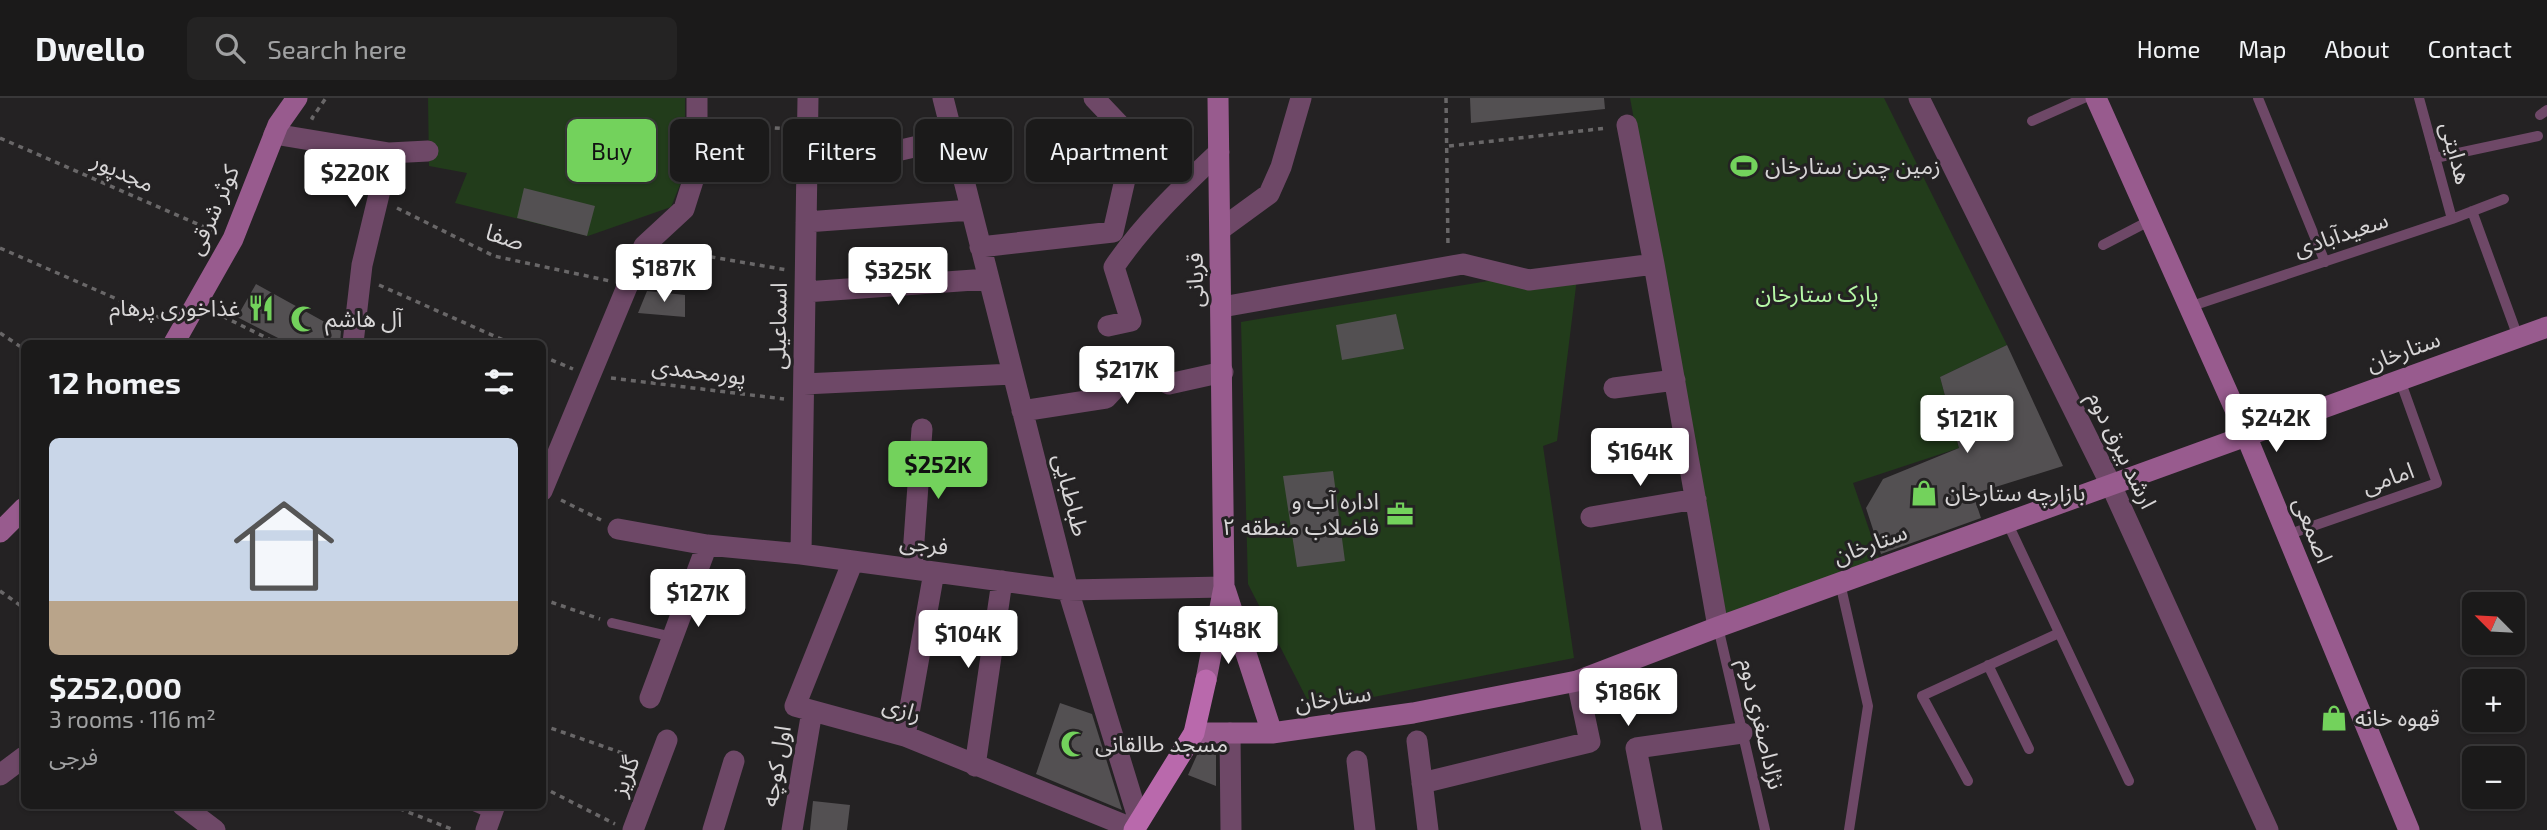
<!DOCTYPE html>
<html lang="en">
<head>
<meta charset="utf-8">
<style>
	body { margin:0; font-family:"Exo 2","Noto Sans Arabic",sans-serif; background:#242323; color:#f1f3f6; height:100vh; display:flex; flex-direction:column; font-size:26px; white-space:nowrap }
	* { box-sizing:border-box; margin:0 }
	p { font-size:23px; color:#a0a1a2 }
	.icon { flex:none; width:38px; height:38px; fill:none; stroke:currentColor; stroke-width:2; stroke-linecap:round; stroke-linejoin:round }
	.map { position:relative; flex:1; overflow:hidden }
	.side { position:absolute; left:21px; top:242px; width:525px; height:469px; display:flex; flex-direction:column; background:#1b1a1a; border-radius:10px; box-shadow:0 2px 5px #0004,0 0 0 2px #393839 }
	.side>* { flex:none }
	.guide { position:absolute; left:567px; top:21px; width:665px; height:63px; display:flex; gap:14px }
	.needle { width:46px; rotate:294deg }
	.fabs { position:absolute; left:2462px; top:494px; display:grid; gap:14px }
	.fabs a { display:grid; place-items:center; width:63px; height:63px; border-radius:10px; background:#1b1a1a; box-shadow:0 2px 5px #0004,0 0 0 2px #393839; font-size:35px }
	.price { position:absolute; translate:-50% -60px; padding:0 16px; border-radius:7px; background:#fff; color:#222; font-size:23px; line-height:46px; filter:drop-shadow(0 2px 4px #0008) }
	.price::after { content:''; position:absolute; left:50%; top:42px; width:21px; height:16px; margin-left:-10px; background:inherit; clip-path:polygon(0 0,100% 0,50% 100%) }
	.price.on { background:#73d25c; color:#111 }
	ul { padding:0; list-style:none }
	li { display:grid; align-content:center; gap:14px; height:371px; padding:0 28px }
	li+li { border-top:2px solid #393839 }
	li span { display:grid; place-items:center; height:217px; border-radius:10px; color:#555 }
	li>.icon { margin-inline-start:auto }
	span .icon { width:126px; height:126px; fill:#fffc; stroke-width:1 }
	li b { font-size:30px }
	h2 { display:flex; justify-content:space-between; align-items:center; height:84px; padding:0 28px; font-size:30px }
	.pill { padding:0 24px; border-radius:10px; background:#1b1a1a; box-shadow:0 2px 5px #0004,0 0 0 2px #393839; font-size:24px; line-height:63px }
	.pill.on { background:#73d25c; color:#111 }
	header { display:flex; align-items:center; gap:42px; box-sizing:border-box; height:98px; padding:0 35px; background:#1b1a1a; border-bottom:2px solid #393839 }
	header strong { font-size:33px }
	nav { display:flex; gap:38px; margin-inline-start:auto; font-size:24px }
	.search { width:490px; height:63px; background:#242323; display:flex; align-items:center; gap:18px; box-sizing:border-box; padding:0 24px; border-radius:10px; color:#a0a1a2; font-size:26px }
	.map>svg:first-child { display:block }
	.green { fill:#223c1b }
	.building { fill:#535052 }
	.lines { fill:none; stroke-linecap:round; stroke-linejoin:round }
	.path { stroke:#696768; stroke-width:3.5; stroke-dasharray:5 5; stroke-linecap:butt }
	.lane { stroke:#6e4867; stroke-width:10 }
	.street { stroke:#6e4867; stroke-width:21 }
	.secondary { stroke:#985b8e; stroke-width:21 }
	.primary { stroke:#b969ac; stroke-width:21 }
	.labels { text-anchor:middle; stroke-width:6; stroke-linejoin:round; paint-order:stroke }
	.street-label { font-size:23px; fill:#d7d5d6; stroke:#242223 }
	.poi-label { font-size:23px; fill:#d7d5d6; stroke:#242223; text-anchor:start }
	.park-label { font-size:23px; fill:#b6f8a7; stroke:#242223 }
</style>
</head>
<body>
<header>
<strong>Dwello</strong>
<div class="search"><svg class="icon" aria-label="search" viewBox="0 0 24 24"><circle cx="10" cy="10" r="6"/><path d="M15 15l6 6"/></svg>Search here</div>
<nav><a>Home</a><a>Map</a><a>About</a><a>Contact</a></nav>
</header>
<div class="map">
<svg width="2547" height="732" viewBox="0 0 2547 732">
	<rect width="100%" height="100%" fill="#242223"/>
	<!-- green -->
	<path class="green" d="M428 0H685V74L671 109 588 138 455 105 467 75 429 68Z
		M1630 0H1884L2007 247 1940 279 1959 350 1853 385 1879 460 1726 516Z
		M1577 180 1557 343 1543 348 1574 560 1312 611 1248 486 1241 224 1488 183Z"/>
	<!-- building -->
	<path class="building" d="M1470 0H1604L1605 11 1471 25Z
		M524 90 595 108 587 138 517 120Z
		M256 186 341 233 340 245H288L237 219Z
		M647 193 685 197V219L638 215Z
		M1396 216 1404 251 1342 262 1336 227Z
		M2007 247 2063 368 1973 396 1981 420 1881 456 1866 410 1883 381 1959 350 1940 279Z
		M1333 373 1345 463 1297 469 1283 378Z
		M1060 605 1092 616 1122 712 1036 676Z
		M1201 648H1216V688L1188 677Z
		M813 703 850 707 847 732H810Z"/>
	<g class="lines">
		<!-- path -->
		<path class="path" d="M1446 0 1448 149
			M314 21 312 20 326 0
			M715 25 788 31
			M0 40 216 134
			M1449 48 1607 30
			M397 110 494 158 610 183
			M0 150 165 222
			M671 152 787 172
			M379 187 510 245
			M214 214 277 245
			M0 235 24 251
			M542 258 573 271
			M611 280 784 301
			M561 402 601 422
			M0 493 24 510
			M542 501 600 521
			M542 627 628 657
			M542 689 615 726
			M390 707 454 732"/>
		<!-- lane -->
		<path class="lane" d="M2258 0 2325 164
			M2419 0 2452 121
			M2540 17 2547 12
			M2032 23 2084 0
			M2435 60 2538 38
			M2472 113 2518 239
			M2103 147 2151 122
			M2189 209 2452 121 2504 101
			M2007 424 2129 683
			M2287 437 2437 385 2400 282
			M1840 485 1868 608 1849 732
			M612 525 673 539
			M1718 529 1765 732
			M1988 567 2029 651
			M1968 683 1922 598 2059 535
			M471 707 492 716"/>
		<!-- street -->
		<path class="street" d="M943 0 1068 492 1139 723
			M1919 0 2111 387 2268 732
			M1627 27 1654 166 1718 529
			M807 33 888 55 953 40
			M274 36 389 55 362 167 353 245
			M389 55 428 53
			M806 124 971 112
			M1221 131 1269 96 1281 69 1301 0
			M980 149 1113 134 1134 42 1094 0
			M805 194 988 181
			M1222 209 1463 166 1529 182 1654 166
			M1108 228 1131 223 1114 169C1143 126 1181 90 1219 54
			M804 286 1013 276
			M1614 290 1675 282
			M1022 313 1106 300 1120 285 1149 275 1169 286 1223 274
			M542 393 644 148 684 111 697 70V0
			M1591 419 1696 401
			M618 431 707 447 801 456 1068 492 1224 489
			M801 456 808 0
			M853 463 795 608 905 638 1134 731
			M912 471 922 331
			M650 600 707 447
			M1230 635 1231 732
			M905 638 934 474
			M1417 643 1428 732
			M1357 663 1365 732
			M975 668 1002 483
			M0 677 24 659
			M1422 685 1590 644 1577 583
			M182 707 215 732
			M486 732 495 707
			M633 732 667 642
			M713 732 734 663
			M792 732 812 613
			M1652 732 1636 650 1742 635"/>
		<!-- secondary -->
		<path class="secondary" d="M2096 0 2238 318 2409 732
			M174 245 233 141 278 27 297 0
			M0 434 24 410
			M1225 491 1272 635
			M1206 582 1224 489 1218 0
			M1194 635H1272L1413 615 1577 583 1718 529 2547 229"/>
		<!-- primary -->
		<path class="primary" d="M1134 732 1194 635 1206 582"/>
	</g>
	<!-- icons -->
	<defs>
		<g id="stadium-bare" transform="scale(2.1)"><path d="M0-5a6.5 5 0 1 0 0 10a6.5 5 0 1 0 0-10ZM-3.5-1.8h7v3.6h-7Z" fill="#73d25c" stroke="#242223" stroke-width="2.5" paint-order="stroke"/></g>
		<g id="restaurant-bare" transform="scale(2.1)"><path d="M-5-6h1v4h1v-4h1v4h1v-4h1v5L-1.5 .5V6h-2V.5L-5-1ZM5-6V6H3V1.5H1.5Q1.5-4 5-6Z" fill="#73d25c" stroke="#242223" stroke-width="2.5" paint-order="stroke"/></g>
		<g id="mosque-bare" transform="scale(2.1)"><path d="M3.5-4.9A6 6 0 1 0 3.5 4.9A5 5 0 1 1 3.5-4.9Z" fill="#73d25c" stroke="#242223" stroke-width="2.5" paint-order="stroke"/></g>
		<g id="shop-bare" transform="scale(2.1)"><path d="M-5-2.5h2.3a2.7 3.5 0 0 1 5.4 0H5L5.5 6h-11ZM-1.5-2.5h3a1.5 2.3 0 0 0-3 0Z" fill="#73d25c" stroke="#242223" stroke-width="2.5" paint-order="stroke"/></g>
		<g id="office-bare" transform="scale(2.1)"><path d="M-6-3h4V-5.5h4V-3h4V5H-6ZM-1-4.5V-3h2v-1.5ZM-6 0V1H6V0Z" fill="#73d25c" stroke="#242223" stroke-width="2.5" paint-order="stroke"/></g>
	</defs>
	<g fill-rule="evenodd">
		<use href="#stadium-bare" x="1744" y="68"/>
		<use href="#restaurant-bare" x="261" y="210"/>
		<use href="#mosque-bare" x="304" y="221"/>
		<use href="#shop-bare" x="1924" y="395"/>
		<use href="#office-bare" x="1400" y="416"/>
		<use href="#shop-bare" x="2334" y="620"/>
		<use href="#mosque-bare" x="1074" y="646"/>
	</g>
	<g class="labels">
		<!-- street labels -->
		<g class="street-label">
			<text transform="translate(2456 55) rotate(75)" y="8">هدایتی</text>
			<text transform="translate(123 74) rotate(24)" y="8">مجدپور</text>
			<text transform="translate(213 112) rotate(-66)" y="8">کوثر شرقی</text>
			<text transform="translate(2341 136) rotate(-18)" y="8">سعیدآبادی</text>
			<text transform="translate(505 139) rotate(18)" y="8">صفا</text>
			<text transform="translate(1195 182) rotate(-91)" y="8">قربانی</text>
			<text transform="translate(778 228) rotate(-89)" y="8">اسماعیلی</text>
			<text transform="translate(2403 253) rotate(-20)" y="8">ستارخان</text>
			<text transform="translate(699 273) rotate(7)" y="8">پورمحمدی</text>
			<text transform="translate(2122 352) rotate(64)" y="8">ارشد بیرق دوم</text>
			<text transform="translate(2388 380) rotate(-19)" y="8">امامی</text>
			<text transform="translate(1071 397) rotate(76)" y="8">طباطبایی</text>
			<text transform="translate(2313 432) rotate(68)" y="8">اصمعی</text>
			<text transform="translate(924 446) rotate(7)" y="8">فرجی</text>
			<text transform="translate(1870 446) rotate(-20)" y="8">ستارخان</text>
			<text transform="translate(1333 600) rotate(-8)" y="8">ستارخان</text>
			<text transform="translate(902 611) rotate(17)" y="8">رازی</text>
			<text transform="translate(1762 626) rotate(77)" y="8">نژاداصغری دوم</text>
			<text transform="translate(776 668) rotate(-80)" y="8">اول کوچه</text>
			<text transform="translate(625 678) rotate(-69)" y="8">گلریز</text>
		</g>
		<!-- poi labels -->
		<g class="poi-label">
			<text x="1765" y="76">زمین چمن ستارخان</text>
			<text x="240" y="218" text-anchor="end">غذاخوری پرهام</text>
			<text x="325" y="229">آل هاشم</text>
			<text x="1945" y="403">بازارچه ستارخان</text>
			<text x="1379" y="411" text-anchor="end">اداره آب و<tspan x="1379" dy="26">فاضلاب منطقه ۲</tspan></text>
			<text x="2355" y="628">قهوه خانه</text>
			<text x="1095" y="654">مسجد طالقانی</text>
		</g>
		<!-- park labels -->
		<g class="park-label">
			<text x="1817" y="204">پارک ستارخان</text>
		</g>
	</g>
</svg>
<div class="fabs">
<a><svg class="needle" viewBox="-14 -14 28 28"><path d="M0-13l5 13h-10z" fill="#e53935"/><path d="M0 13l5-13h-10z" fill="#a0a1a2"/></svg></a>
<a>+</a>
<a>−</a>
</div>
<b class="price" style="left:355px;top:111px">$220K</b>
<b class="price" style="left:664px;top:206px">$187K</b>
<b class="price" style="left:898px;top:209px">$325K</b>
<b class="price" style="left:1127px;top:308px">$217K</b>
<b class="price" style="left:2276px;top:356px">$242K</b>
<b class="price" style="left:1967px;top:357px">$121K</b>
<b class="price" style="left:1640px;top:390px">$164K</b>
<b class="price on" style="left:938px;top:403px">$252K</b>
<b class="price" style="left:698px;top:531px">$127K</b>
<b class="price" style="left:1228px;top:568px">$148K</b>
<b class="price" style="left:968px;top:572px">$104K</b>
<b class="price" style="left:1628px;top:630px">$186K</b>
<div class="guide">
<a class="pill on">Buy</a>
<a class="pill">Rent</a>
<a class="pill">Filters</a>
<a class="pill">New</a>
<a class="pill">Apartment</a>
</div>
<section class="side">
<h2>12 homes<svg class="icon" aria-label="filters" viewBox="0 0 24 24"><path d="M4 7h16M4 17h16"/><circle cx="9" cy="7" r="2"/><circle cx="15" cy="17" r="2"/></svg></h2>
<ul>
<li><span style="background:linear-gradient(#c9d6e8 75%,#b9a48a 0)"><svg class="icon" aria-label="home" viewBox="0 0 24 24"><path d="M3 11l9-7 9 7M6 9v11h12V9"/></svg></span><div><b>$252,000</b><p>3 rooms · 116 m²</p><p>فرجی</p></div></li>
</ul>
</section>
</div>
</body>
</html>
